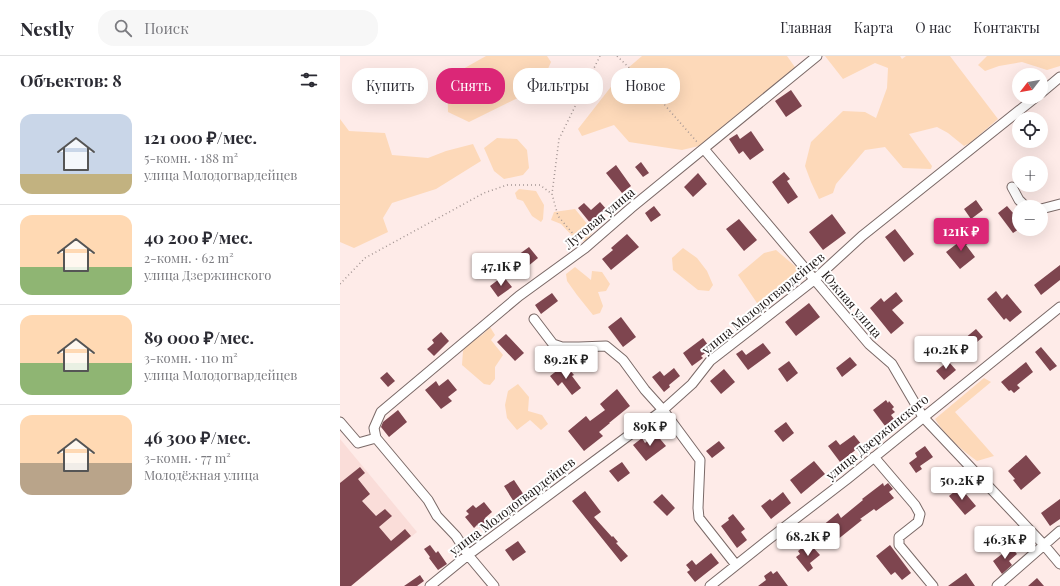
<!DOCTYPE html>
<html lang="ru">
<head>
<meta charset="utf-8">
<style>
	body { margin:0; font-family:"Playfair Display",serif; background:#f7f7f7; color:#2b2b33; height:100vh; display:flex; flex-direction:column; font-size:15px; white-space:nowrap }
	* { box-sizing:border-box; margin:0 }
	p { font-size:13px; color:#7c7c81 }
	.icon { flex:none; width:22px; height:22px; fill:none; stroke:currentColor; stroke-width:2; stroke-linecap:round; stroke-linejoin:round }
	.map { position:relative; flex:1; overflow:hidden }
	.side { display:flex; flex-direction:column; background:#fff; width:340px }
	.side>* { flex:none }
	.guide { position:absolute; left:12px; top:12px; width:380px; height:36px; display:flex; gap:8px }
	.needle { width:26px; rotate:239deg }
	.controls { position:absolute; left:672px; top:12px; display:grid; gap:8px }
	.controls a { display:grid; place-items:center; width:36px; height:36px; border-radius:50%; background:#fff; box-shadow:0 4px 16px #0002; font-size:20px }
	.price { position:absolute; translate:-50% -34px; padding:0 9px; border-radius:4px; background:#fff; color:#222; font-size:13px; line-height:26px; filter:drop-shadow(0 1px 2px #0008) }
	.price::after { content:''; position:absolute; left:50%; top:24px; width:12px; height:9px; margin-left:-6px; background:inherit; clip-path:polygon(0 0,100% 0,50% 100%) }
	.price.selected { background:#db2777; color:#fff }
	ul { padding:0; list-style:none }
	li { display:flex; align-items:center; gap:12px; height:100px; padding:0 20px }
	li+li { border-top:1px solid #e1e1e2 }
	li span { display:grid; place-items:center; flex:none; width:112px; height:80px; border-radius:12px; color:#555 }
	li>.icon { margin-inline-start:auto }
	span .icon { width:48px; height:48px; fill:#fffc; stroke-width:1 }
	li b { font-size:17px }
	h2 { display:flex; justify-content:space-between; align-items:center; height:48px; padding:0 20px; font-size:17px }
	.pill { padding:0 14px; border-radius:16px; background:#fff; box-shadow:0 4px 16px #0002; font-size:14px; line-height:36px }
	.pill.selected { background:#db2777; color:#fff }
	header { display:flex; align-items:center; gap:24px; box-sizing:border-box; height:56px; padding:0 20px; background:#fff; border-bottom:1px solid #e1e1e2 }
	header strong { font-size:19px }
	nav { display:flex; gap:22px; margin-inline-start:auto; font-size:14px }
	.search { width:280px; height:36px; background:#f7f7f7; display:flex; align-items:center; gap:10px; box-sizing:border-box; padding:0 14px; border-radius:16px; color:#7c7c81; font-size:15px }
	main { display:flex; flex:1; min-height:0 }
	.map>svg:first-child { display:block }
	.built { fill:#faddd9 }
	.green { fill:#fdd9b9 }
	.building { fill:#7e454f }
	.lines { fill:none; stroke-linecap:round; stroke-linejoin:round }
	.minor-casing { stroke:#7a6967; stroke-width:11 }
	.path { stroke:#a29492; stroke-width:1.5; stroke-dasharray:1 3; stroke-linecap:butt }
	.minor { stroke:#fff; stroke-width:9 }
	.labels { text-anchor:middle; stroke-width:4; stroke-linejoin:round; paint-order:stroke }
	.street-label { font-size:13px; fill:#1e1817; stroke:#fff }
</style>
</head>
<body>
<header>
<strong>Nestly</strong>
<div class="search"><svg class="icon" aria-label="search" viewBox="0 0 24 24"><circle cx="10" cy="10" r="6"/><path d="M15 15l6 6"/></svg>Поиск</div>
<nav><a>Главная</a><a>Карта</a><a>О нас</a><a>Контакты</a></nav>
</header>
<main>
<section class="side">
<h2>Объектов: 8<svg class="icon" aria-label="filters" viewBox="0 0 24 24"><path d="M4 7h16M4 17h16"/><circle cx="9" cy="7" r="2"/><circle cx="15" cy="17" r="2"/></svg></h2>
<ul>
<li><span style="background:linear-gradient(#c9d6e8 75%,#c2b280 0)"><svg class="icon" aria-label="home" viewBox="0 0 24 24"><path d="M3 11l9-7 9 7M6 9v11h12V9"/></svg></span><div><b>121 000 ₽/мес.</b><p>5-комн. · 188 m²</p><p>улица Молодогвардейцев</p></div></li>
<li><span style="background:linear-gradient(#ffd9b3 65%,#8fb573 0)"><svg class="icon" aria-label="home" viewBox="0 0 24 24"><path d="M3 11l9-7 9 7M6 9v11h12V9"/></svg></span><div><b>40 200 ₽/мес.</b><p>2-комн. · 62 m²</p><p>улица Дзержинского</p></div></li>
<li><span style="background:linear-gradient(#ffd9b3 60%,#8fb573 0)"><svg class="icon" aria-label="home" viewBox="0 0 24 24"><path d="M3 11l9-7 9 7M6 9v11h12V9"/></svg></span><div><b>89 000 ₽/мес.</b><p>3-комн. · 110 m²</p><p>улица Молодогвардейцев</p></div></li>
<li><span style="background:linear-gradient(#ffd9b3 60%,#b9a48a 0)"><svg class="icon" aria-label="home" viewBox="0 0 24 24"><path d="M3 11l9-7 9 7M6 9v11h12V9"/></svg></span><div><b>46 300 ₽/мес.</b><p>3-комн. · 77 m²</p><p>Молодёжная улица</p></div></li>
</ul>
</section>
<div class="map">
<svg width="720" height="530" viewBox="0 0 720 530">
	<rect width="100%" height="100%" fill="#feebe8"/>
	<!-- built -->
	<path class="built" d="M0 383 77 476 11 530H0Z"/>
	<!-- green -->
	<path class="green" d="M146 0H207L211 6 200 31 129 66 108 56 107 22Z
		M302 0H447L457 14 394 61 363 89 342 94 289 86 274 69 242 80 238 73 281 18Z
		M485 0H560L562 3 566 0H610L658 63 630 87 624 90 608 77 597 71 569 78 592 110 591 113 563 112 545 91 525 94 496 128 493 137 479 143 471 126 465 110 471 86 503 55 525 56 536 62 547 32 548 12 535 7 503 23Z
		M647 0H720V10L707 14 682 6 659 10 645 15 638 9Z
		M0 63 9 75 45 77 52 99 88 102 106 95 133 88 141 105 96 133 52 147 43 162 48 176 14 192 0 186Z
		M157 82 177 83 187 94 189 112 183 119 164 123 154 115 144 92Z
		M179 133 196 135 204 149 203 163 201 166 192 160 183 145 177 143 175 137Z
		M235 153 253 175 247 185H237L221 168 211 164 214 156Z
		M343 192 357 202 367 215 373 229 369 235 358 234 333 214 332 202Z
		M436 194 456 211 459 226 424 251 417 247 398 219 424 197Z
		M235 211 251 224 252 215 262 216 270 228 266 235 258 236 263 250 260 257 253 259 237 239 227 225 226 218Z
		M150 271 155 279 151 284 163 299 155 311V323L150 329 144 328 122 309 123 295 128 286 142 279Z
		M644 322 651 326 615 356 654 400 637 405C622 394 605 380 595 363Z
		M178 328 189 341 188 355 202 359 208 368 201 374 190 364 177 374 167 362 165 349 168 335Z"/>
	<!-- building -->
	<path class="building" d="M451 34 462 50 446 61 435 45Z
		M411 75 424 94 410 104 403 95 399 98 389 83 397 78 400 83Z
		M301 106 309 117 303 121 295 111Z
		M276 109 291 130 282 137 266 117Z
		M444 116 450 123 447 125 458 141 448 148 432 126Z
		M358 117 367 128 353 141 344 131Z
		M636 144 643 154 631 163 624 153Z
		M260 146 267 154 251 168 238 152 244 147 251 154Z
		M314 150 321 159 311 166 305 157Z
		M667 150 679 164V173L673 177 658 157Z
		M492 158 506 177 483 194 469 176Z
		M399 163 417 184 404 195 386 173Z
		M555 173 574 198 564 206 545 181Z
		M287 178 299 191 271 214 262 203 273 194 271 192Z
		M625 178 631 186 626 189 635 201 620 213 606 196 619 186 617 184Z
		M189 191 198 202 187 211 178 199Z
		M720 209V224L701 239 694 229Z
		M163 220 172 231 158 241 150 230Z
		M656 235 662 243 667 238 682 256 670 266 666 262 664 264 647 243Z
		M556 236 563 245 552 254 564 267 551 278 530 252 541 242 544 246Z
		M212 237 218 245 201 258 195 249Z
		M469 247 480 261 456 280 445 266Z
		M281 261 296 281 283 291 268 271Z
		M636 273 643 281 631 291 624 283Z
		M101 276 109 285 94 300 87 293 94 287 92 284Z
		M166 278 184 297 175 305 157 286Z
		M363 282 371 293 361 300 363 302 352 310 343 297Z
		M423 287 431 297 408 314 396 298 402 294 406 299Z
		M701 291 717 310 710 315 695 296Z
		M510 301 517 309 502 321 496 312Z
		M449 305 458 317 447 326 438 313Z
		M608 305 616 314 604 324 596 315Z
		M686 306 693 316 677 329 680 332 674 337 671 334 669 335 661 326Z
		M223 310 227 314 229 313 234 319 232 320 241 332 232 339 222 326 218 330 210 320Z
		M334 312 340 320 329 329 330 331 324 336 312 321 320 315 324 320Z
		M384 313 395 326 381 338 370 325Z
		M47 316 55 325 48 331 40 322Z
		M108 323 117 334 108 341 112 345 101 353 85 334 96 325 99 330Z
		M277 333 290 350 269 367H270L259 376 263 380 244 395 228 375 246 360 250 365 265 354 260 348Z
		M546 344 548 347 549 345 554 351 552 353 555 356 551 359 554 363 545 370 533 354Z
		M58 354 67 366 49 381 41 371 43 366Z
		M446 366 454 377 443 386 434 375Z
		M316 378 326 390 306 405 293 389 302 382 305 387Z
		M514 379 522 389 500 406 488 390 496 384 500 389Z
		M379 385 385 392 372 402 366 395Z
		M585 390 593 401 580 410 582 413 576 417 569 407 577 401 575 397Z
		M686 399 701 417 681 434 673 424 675 423 668 415Z
		M474 405 485 418 461 438 450 424Z
		M282 406 290 417 278 426 269 415Z
		M20 411 25 417 18 423 30 438 22 445 36 460 45 453 52 460 39 471 51 485 65 473 71 480 11 530H0V427Z
		M174 424 184 439 174 446 164 430Z
		M543 427 544 430 548 427 553 433 549 436 554 442 536 455 534 453 520 463 522 464 497 484 490 475 488 477 482 470 498 457 501 462 523 444 522 443Z
		M620 431 636 450 625 459 609 440Z
		M245 435 261 456 254 461 272 481 273 480 278 486 276 487 288 500 281 506 232 445Z
		M443 436 451 447 431 463 421 450 430 443 432 445Z
		M322 438 335 452 327 460 313 446Z
		M720 443V463L710 470 701 457Z
		M144 446 152 456 145 462 148 466 140 472 137 469 134 472 125 461 129 458 126 455 133 449 136 452Z
		M393 458 405 473 401 476 407 484 397 492 381 470 389 464 388 462Z
		M478 470 483 476 475 483 469 476Z
		M178 485 186 496 173 505 165 494Z
		M90 489 96 497 98 495 107 508 98 514 89 502 90 501 84 493Z
		M471 489 480 499 470 507 473 512 468 516 456 501 460 498 458 495 463 491 466 493Z
		M550 489 571 517 562 524 555 516 551 519 536 500Z
		M671 491 677 498 669 505 672 509 662 518 653 505Z
		M371 497 379 507 355 526 347 516 350 514 346 509 352 504 356 509Z
		M431 515 433 518 437 515 448 530H418L426 524 424 520Z
		M626 517 635 530H608Z
		M80 519 84 525 77 530H64Z
		M697 522 704 530H688Z"/>
	<g class="lines">
		<!-- minor casing -->
		<g class="minor-casing">
			<path id="minor" d="M701 37 720 21
				M364 93 529 288 552 308 583 361 704 489 720 508
				M672 131 679 144 686 151
				M701 153 720 148
				M194 263 213 288 222 291H239L266 290 283 304 305 334 323 354 360 404 358 452 359 462 396 509
				M0 366 18 387 36 382 88 444 97 460 116 480 128 499 154 530
				M36 382 34 372 41 356 179 240 245 192 291 152 477 0
				M534 401 575 449 580 458 578 466 559 481V489L593 530
				M90 530 128 499 323 354 352 328 370 305 474 224 522 180 696 41
				M370 530 429 483 506 424 720 251
				M657 530 720 475"/>
		</g>
		<!-- path -->
		<path class="path" d="M277 0 310 32 357 86
			M240 186 218 160 212 138 219 83 260 0
			M0 228 25 202 144 137 167 129H200L212 138"/>
		<!-- minor -->
		<use href="#minor" class="minor"/>
	</g>
	<g class="labels">
		<!-- street labels -->
		<g class="street-label">
			<text transform="translate(259 162) rotate(-40)" y="5">Луговая улица</text>
			<text transform="translate(423 247) rotate(-39)" y="5">улица Молодогвардейцев</text>
			<text transform="translate(512 248) rotate(49)" y="5">Южная улица</text>
			<text transform="translate(537 381) rotate(-39)" y="5">улица Дзержинского</text>
			<text transform="translate(172 450) rotate(-37)" y="5">улица Молодогвардейцев</text>
		</g>
	</g>
</svg>
<div class="controls">
<a><svg class="needle" viewBox="-14 -14 28 28"><path d="M0-13l5 13h-10z" fill="#e53935"/><path d="M0 13l5-13h-10z" fill="#7c7c81"/></svg></a>
<a><svg class="icon" aria-label="locate" viewBox="0 0 24 24"><circle cx="12" cy="12" r="6"/><path d="M12 2v4M12 18v4M2 12h4M18 12h4"/></svg></a>
<a>+</a>
<a>−</a>
</div>
<b class="price selected" style="left:621px;top:196px">121K ₽</b>
<b class="price" style="left:161px;top:231px">47.1K ₽</b>
<b class="price" style="left:606px;top:314px">40.2K ₽</b>
<b class="price" style="left:226px;top:324px">89.2K ₽</b>
<b class="price" style="left:310px;top:391px">89K ₽</b>
<b class="price" style="left:622px;top:445px">50.2K ₽</b>
<b class="price" style="left:468px;top:501px">68.2K ₽</b>
<b class="price" style="left:665px;top:504px">46.3K ₽</b>
<div class="guide">
<a class="pill">Купить</a>
<a class="pill selected">Снять</a>
<a class="pill">Фильтры</a>
<a class="pill">Новое</a>
</div>
</div>
</main>
</body>
</html>
